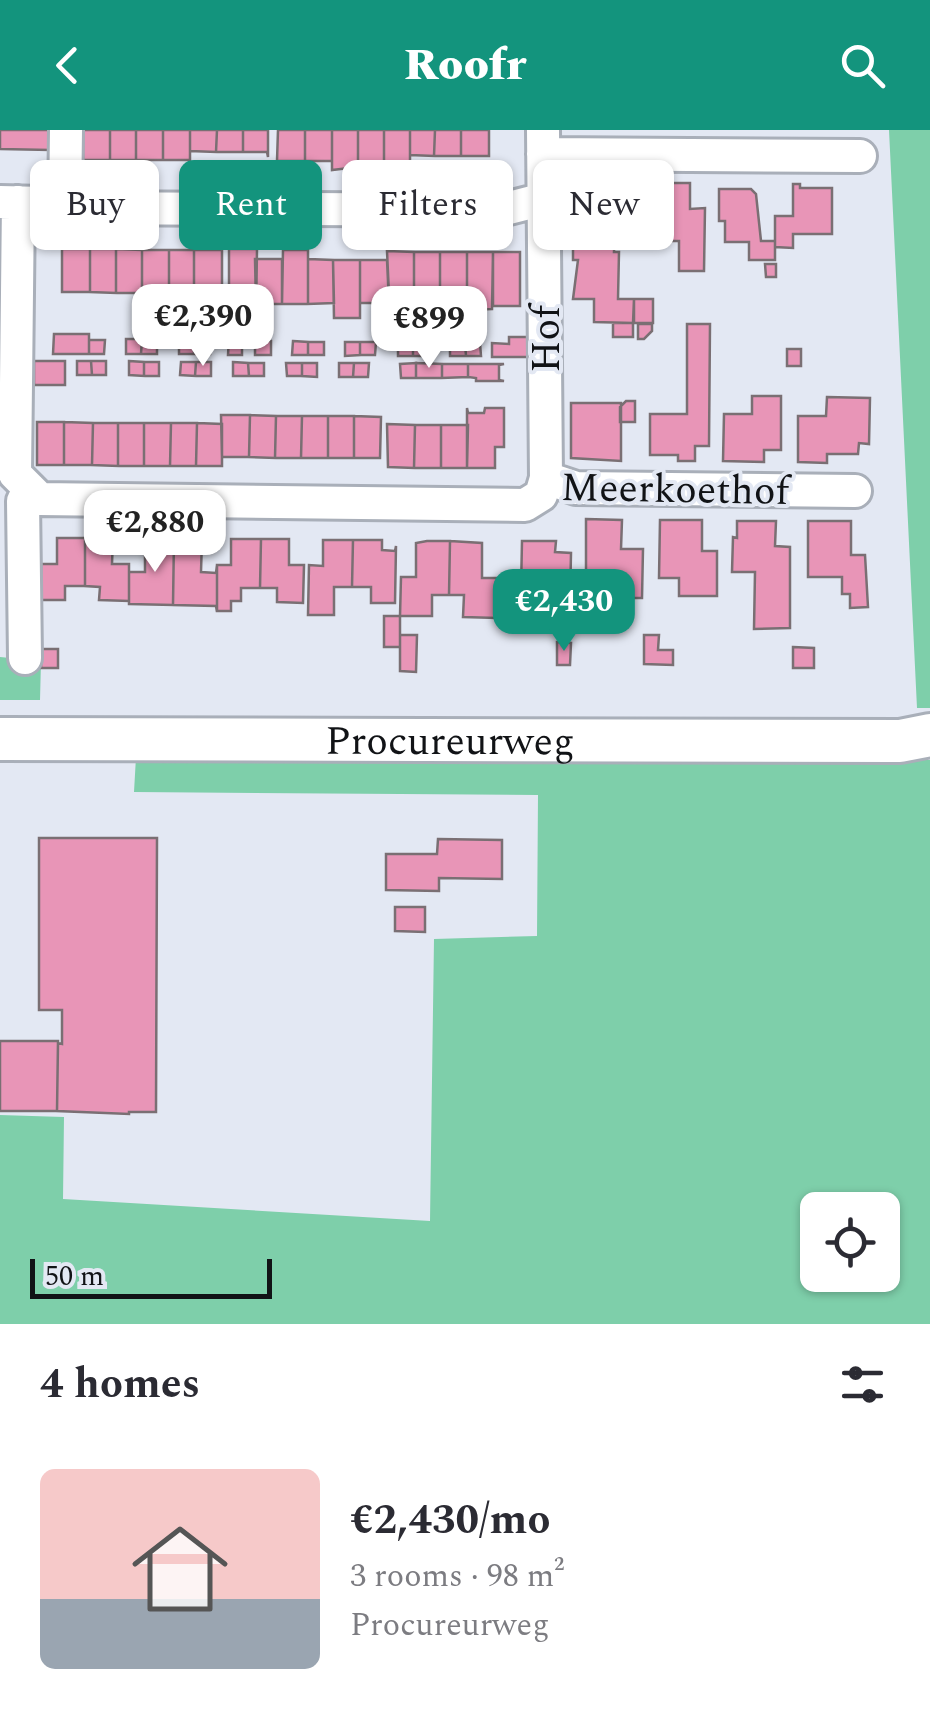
<!DOCTYPE html>
<html lang="en">
<head>
<meta charset="utf-8">
<style>
	body { margin:0; font-family:Spectral,serif; background:#f2f2f3; color:#2b2b33; height:100vh; display:flex; flex-direction:column; font-size:38px; white-space:nowrap }
	* { box-sizing:border-box; margin:0 }
	p { font-size:32px; color:#7c7c81 }
	.icon { flex:none; width:55px; height:55px; fill:none; stroke:currentColor; stroke-width:2; stroke-linecap:round; stroke-linejoin:round }
	.map { position:relative; height:1194px; overflow:hidden }
	.panel { display:flex; flex-direction:column; background:#fff; flex:1 }
	.panel>* { flex:none }
	.hud { position:absolute; left:30px; top:30px; width:870px; height:90px; display:flex; gap:20px }
	.buttons { position:absolute; left:800px; top:1062px; display:grid; gap:20px }
	.buttons a { display:grid; place-items:center; width:100px; height:100px; border-radius:15px; background:#fff; box-shadow:0 2px 8px #0004; font-size:50px }
	.scale { position:absolute; left:30px; bottom:25px; width:242px; box-sizing:border-box; padding-left:10px; border:5px solid #111316; border-top:0; font-size:28px; line-height:35px; white-space:nowrap; color:#111316; -webkit-text-stroke:8px #e3e8f3; paint-order:stroke }
	.price { position:absolute; translate:-50% -85px; padding:0 22px; border-radius:20px; background:#fff; color:#222; font-size:32px; line-height:65px; filter:drop-shadow(0 2px 5px #0008) }
	.price::after { content:''; position:absolute; left:50%; top:60px; width:30px; height:22px; margin-left:-15px; background:inherit; clip-path:polygon(0 0,100% 0,50% 100%) }
	.price.active { background:#13947d; color:#fff }
	ul { padding:0; list-style:none }
	li { display:flex; align-items:center; gap:30px; height:250px; padding:0 40px }
	li span { display:grid; place-items:center; flex:none; width:280px; height:200px; border-radius:15px; color:#555 }
	li>.icon { margin-inline-start:auto }
	span .icon { width:120px; height:120px; fill:#fffc; stroke-width:1 }
	li b { font-size:42px }
	h2 { display:flex; justify-content:space-between; align-items:center; height:120px; padding:0 40px; font-size:42px }
	.tag { padding:0 35px; border-radius:15px; background:#fff; box-shadow:0 2px 8px #0004; font-size:35px; line-height:90px }
	.tag.active { background:#13947d; color:#fff }
	header { display:flex; justify-content:space-between; align-items:center; height:130px; padding:0 40px; background:#13947d; color:#fff; font-size:45px; font-weight:800 }
	.map>svg:first-child { display:block }
	.green { fill:#7ecfaa; fill-rule:evenodd }
	.building { fill:#e895b7; stroke:#7a6f73; stroke-width:2.5 }
	.lines { fill:none; stroke-linecap:round; stroke-linejoin:round }
	.minor-casing { stroke:#a9afb9; stroke-width:38 }
	.major-casing { stroke:#a9afb9; stroke-width:48 }
	.minor { stroke:#fff; stroke-width:32 }
	.major { stroke:#fff; stroke-width:42 }
	.labels { text-anchor:middle; stroke-width:8; stroke-linejoin:round; paint-order:stroke }
	.street-label { font-size:40px; fill:#111316; stroke:#e3e8f3 }
</style>
</head>
<body>
<header><svg class="icon" aria-label="back" viewBox="0 0 24 24"><path d="M15 5l-7 7 7 7"/></svg>Roofr<svg class="icon" aria-label="search" viewBox="0 0 24 24"><circle cx="10" cy="10" r="6"/><path d="M15 15l6 6"/></svg></header>
<div class="map">
<svg width="930" height="1194" viewBox="0 0 930 1194">
	<rect width="100%" height="100%" fill="#e3e8f3"/>
	<!-- green -->
	<path class="green" d="M889 0H930V578H917Z
		M0 527 41 531 40 570H0Z
		M136 627 930 630V1194H0V985L64 987 63 1069 430 1091 434 809 537 806 538 665 134 662ZM818 1080H882V1145H818Z"/>
	<!-- building -->
	<path class="building" d="M0 0H50V20L0 19Z
		M83 0H110V30H83Z
		M110 0H136V30H110Z
		M136 0H163V30H136Z
		M163 0H190V30H163Z
		M190 0H217L216 22 190 21Z
		M217 0H243V22H216Z
		M243 0H268V27L267 22H243Z
		M278 0H305V31H277Z
		M305 0H332V31H305Z
		M332 0H358V37L332 40Z
		M358 0H384V32H358Z
		M384 0H410V32H384Z
		M410 0H435L434 26 410 25Z
		M435 0H461V26H434Z
		M461 0H489V26H461Z
		M620 40H632V57H620Z
		M653 53H690V79L705 78 704 141H679V111H653Z
		M793 54H800V58H832V104H793V118L775 117V86H793Z
		M719 59H751L756 64 761 111H775V130H749V112H725V91H719Z
		M591 98H615L614 122H619L618 169H634L633 193 594 192V169H573L578 130H573V104H591Z
		M62 119H90V162H62Z
		M90 119H116V163L90 162Z
		M116 119 142 120V163H116Z
		M229 119H257L256 185 229 186Z
		M142 120H169V163H142Z
		M169 120H194V163H169Z
		M194 120H222V163H194Z
		M283 120H308V174H282Z
		M387 121 414 122V165H389Z
		M414 122H440V177H414Z
		M440 122H467V165H440Z
		M467 122H493L492 179 467 180Z
		M493 122H520V176H493Z
		M255 129H282V174H256Z
		M308 129 333 130 334 173 308 174Z
		M333 130H360V188H334Z
		M360 130H387L389 173H360Z
		M765 134H776V147H766Z
		M634 169H653V193H634Z
		M613 193H633V207H613Z
		M638 194H652V201L644 209H638Z
		M687 194H710L709 316H695V331H678V325H650V284H687Z
		M54 204H89V224H53Z
		M229 207H242V225H228Z
		M509 207H529V227H492V213L509 214Z
		M126 209H142L141 224H126Z
		M142 209H157V224H141Z
		M89 210H105L104 224H89Z
		M179 210H194V224H179Z
		M194 210H210V224H194Z
		M255 210 271 211V225H255Z
		M293 211 308 212V225H292Z
		M308 212H324V225H308Z
		M345 212H360V225L345 226Z
		M360 212H376L375 225H360Z
		M398 212H413V226H398Z
		M413 212H428V226H413Z
		M450 213H465L466 226H450Z
		M465 213H480L481 226H466Z
		M787 219H801V236H787Z
		M30 231H65V255H34V231Z
		M77 231H91L92 245H77Z
		M91 231H106V245H92Z
		M129 231 144 232V246L129 245Z
		M144 232H159V246H144Z
		M181 232H196L195 246 180 245Z
		M196 232H211V246H195Z
		M233 232 248 233 249 246H233Z
		M248 233H264V246H249Z
		M286 233H302V246H287Z
		M302 233H317V247L302 246Z
		M339 233H354L353 247H339Z
		M354 233H369L368 247H353Z
		M416 233V248H401L400 234Z
		M416 233 442 234V248H416Z
		M442 234H468V247L442 248Z
		M468 234H504L499 235V250L504 251H476V248L468 247Z
		M752 266H781V320H764V332L723 331 724 284H752Z
		M827 267 870 268 869 314 859 313 858 324H827V333L798 332V286H826Z
		M626 271H635V292H620V277Z
		M571 273H621V331L571 328Z
		M467 278 468 283H484L485 278H504V317H495V338H467Z
		M221 285H250L249 327H222Z
		M250 285 276 286 275 328 249 327Z
		M276 286H302L301 328H275Z
		M302 286H328V328H301Z
		M328 286H354V328H328Z
		M354 286 381 287 380 328H354Z
		M37 292H64V335H37Z
		M64 292 93 293 92 335H64Z
		M93 293H118V336L92 335Z
		M118 293H144V336H118Z
		M144 293H171L170 336H144Z
		M171 293H197L196 336H170Z
		M197 293 222 294V336H196Z
		M387 294 415 295 414 338 388 337Z
		M415 295H441V338H414Z
		M441 295H468L467 338H441Z
		M586 389 622 390 621 419H643L642 468H623V454L586 453Z
		M660 390H702V421H717V466H679V448H659Z
		M737 391H776L775 416 790 417V498L754 499 755 442H732L733 407 737 408Z
		M808 391H851V425H865L868 477 850 478V464H842V447H808Z
		M57 408H85V456H65V470H41V434H57Z
		M85 408H113L112 434H129V471L99 470 100 457 85 456Z
		M145 408H174L173 475 129 474V442H145Z
		M174 408 202 409 201 442 216 443 217 435V482L216 476 173 475Z
		M231 409H261L260 458H241V471H231V481H217V435H231Z
		M261 409H289V435H304L303 473 277 472V458H260Z
		M323 410H353L352 457H334V485H308L309 435 323 436Z
		M353 410H382V420L395 421 396 416 395 473H371V457H352Z
		M427 411H450L449 465H432V486H400L401 447H416V413Z
		M450 411 482 413V448H498L497 488 463 487 464 465H449Z
		M522 411H556L555 422 571 423 570 472H553L554 460H521Z
		M571 472V490L554 489 553 478H559V473Z
		M384 486H400V517H384Z
		M400 505H417L416 542 400 541Z
		M644 505H659L658 520H673V535L644 534Z
		M557 512 571 513 570 535H557Z
		M793 517 814 518V538H793Z
		M41 519H58V538H41Z
		M39 708H157L156 982H129V984L57 981 58 913 62 914V880H39Z
		M438 709 502 710V749L439 748V761L386 760V724H437Z
		M395 777H425V802L395 801Z
		M0 911H58L57 981H0Z"/>
	<g class="lines">
		<!-- minor casing -->
		<g class="minor-casing">
			<path id="minor" d="M543 24 860 26
				M0 72 44 73 65 78 501 80 544 69
				M18 72 15 344 40 369 525 375 541 365 546 348 543 0
				M65 78 66 0
				M546 348 576 358 855 361
				M25 528 23 371 30 359"/>
		</g>
		<!-- major casing -->
		<g class="major-casing">
			<g id="major">
				<path id="s1" d="M0 609 900 611 930 605"/>
			</g>
		</g>
		<!-- minor -->
		<use href="#minor" class="minor"/>
		<!-- major -->
		<use href="#major" class="major"/>
	</g>
	<g class="labels">
		<!-- street labels -->
		<g class="street-label">
			<text transform="translate(545 209) rotate(-90)" y="14">Hof</text>
			<text transform="translate(675 358) rotate(1)" y="14">Meerkoethof</text>
			<text dy="14" stroke="none"><textPath href="#s1" startOffset="450">Procureurweg</textPath></text>
		</g>
	</g>
</svg>
<div class="buttons">
<a><svg class="icon" aria-label="locate" viewBox="0 0 24 24"><circle cx="12" cy="12" r="6"/><path d="M12 2v4M12 18v4M2 12h4M18 12h4"/></svg></a>
</div>
<div class="scale">50 m</div>
<b class="price" style="left:203px;top:239px">€2,390</b>
<b class="price" style="left:429px;top:241px">€899</b>
<b class="price" style="left:155px;top:445px">€2,880</b>
<b class="price active" style="left:564px;top:524px">€2,430</b>
<div class="hud">
<a class="tag">Buy</a>
<a class="tag active">Rent</a>
<a class="tag">Filters</a>
<a class="tag">New</a>
</div>
</div>
<section class="panel">
<h2>4 homes<svg class="icon" aria-label="filters" viewBox="0 0 24 24"><path d="M4 7h16M4 17h16"/><circle cx="9" cy="7" r="2"/><circle cx="15" cy="17" r="2"/></svg></h2>
<ul>
<li><span style="background:linear-gradient(#f6c9c9 65%,#9aa5b1 0)"><svg class="icon" aria-label="home" viewBox="0 0 24 24"><path d="M3 11l9-7 9 7M6 9v11h12V9"/></svg></span><div><b>€2,430/mo</b><p>3 rooms · 98 m²</p><p>Procureurweg</p></div></li>
</ul>
</section>
</body>
</html>
